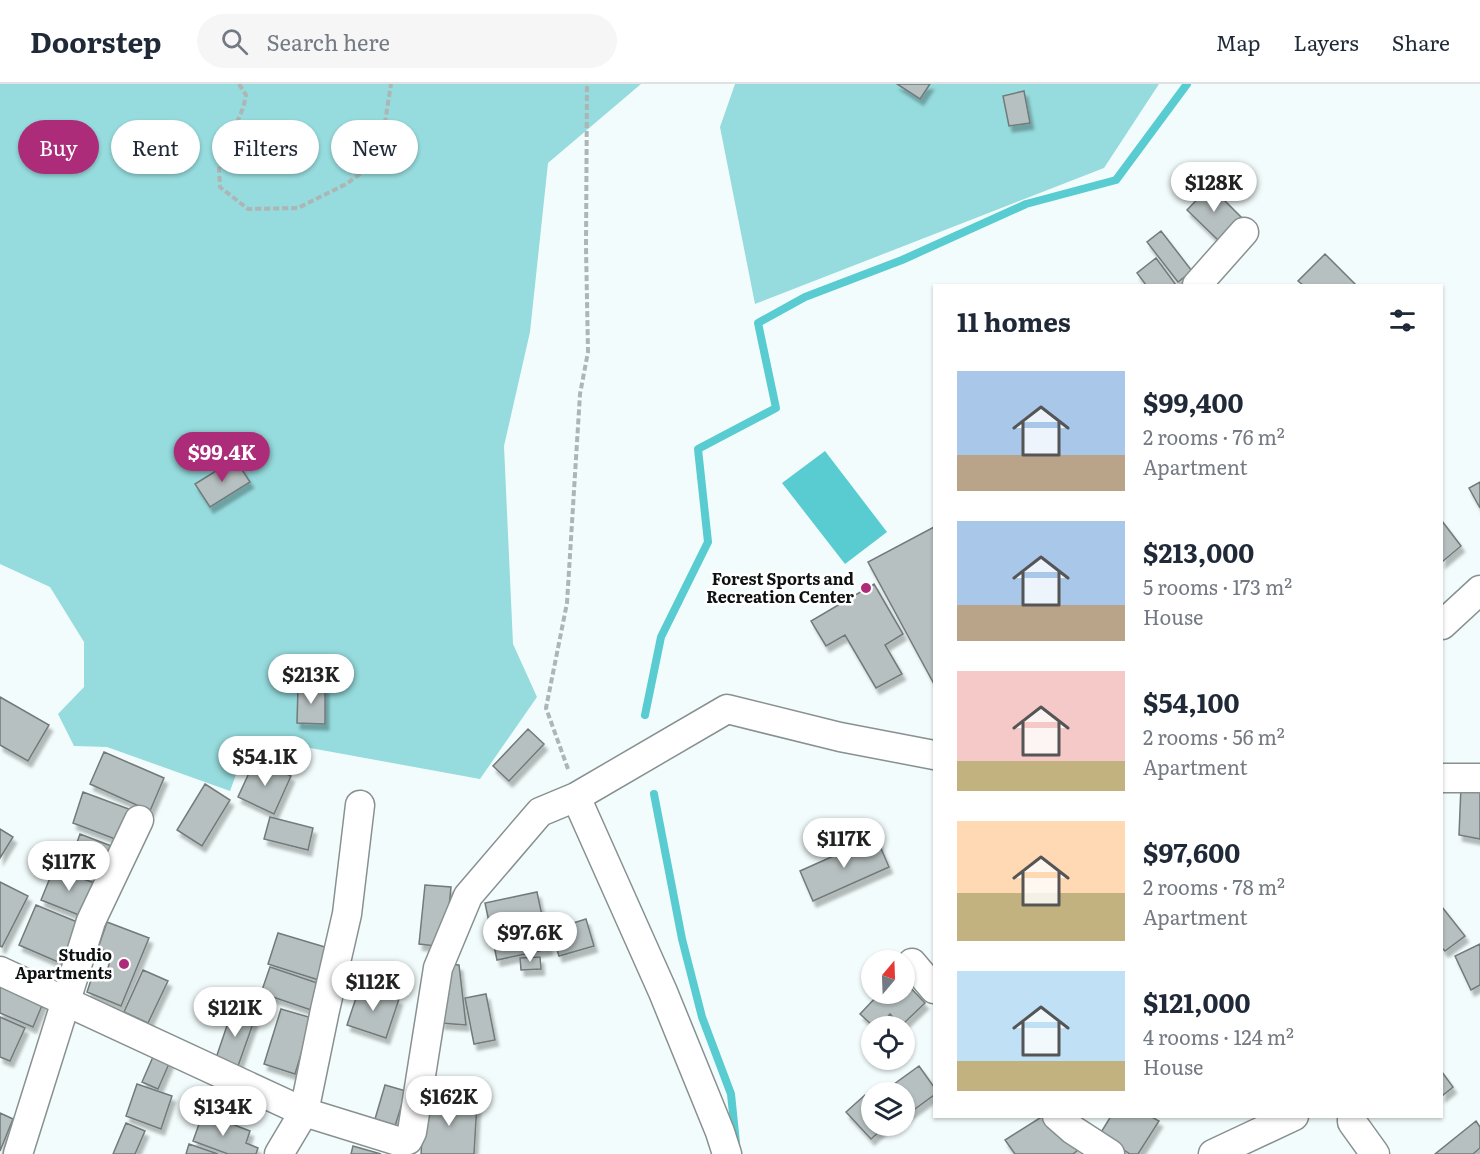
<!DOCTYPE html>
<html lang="en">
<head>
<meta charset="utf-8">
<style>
	body { margin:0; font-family:Literata,serif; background:#f6f6f7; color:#1f2937; height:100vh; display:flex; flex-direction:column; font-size:22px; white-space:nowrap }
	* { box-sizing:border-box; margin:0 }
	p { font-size:20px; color:#747a83 }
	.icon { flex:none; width:33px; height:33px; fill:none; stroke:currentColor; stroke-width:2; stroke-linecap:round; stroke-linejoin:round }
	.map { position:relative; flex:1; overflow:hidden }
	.panel { position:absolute; left:933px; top:200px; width:510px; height:834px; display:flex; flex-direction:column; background:#fff; border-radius:0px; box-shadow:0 2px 4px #0004 }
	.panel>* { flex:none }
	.hud { position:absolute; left:18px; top:36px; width:570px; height:54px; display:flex; gap:12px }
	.needle { width:39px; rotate:19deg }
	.buttons { position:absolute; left:861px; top:866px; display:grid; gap:12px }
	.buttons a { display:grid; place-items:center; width:54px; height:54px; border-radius:50%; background:#fff; box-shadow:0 2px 4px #0004; font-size:30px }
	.price { position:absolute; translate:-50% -51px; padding:0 14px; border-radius:21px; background:#fff; color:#222; font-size:20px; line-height:39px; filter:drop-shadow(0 2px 3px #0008) }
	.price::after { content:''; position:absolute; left:50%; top:36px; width:18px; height:14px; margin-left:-9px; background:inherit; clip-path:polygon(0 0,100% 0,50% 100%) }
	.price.selected { background:#ad2c79; color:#fff }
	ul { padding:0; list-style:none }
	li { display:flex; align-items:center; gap:18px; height:150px; padding:0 24px }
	li span { display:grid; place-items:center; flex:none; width:168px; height:120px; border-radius:0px; color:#555 }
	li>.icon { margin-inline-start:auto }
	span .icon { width:72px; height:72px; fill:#fffc; stroke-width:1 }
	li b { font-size:26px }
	h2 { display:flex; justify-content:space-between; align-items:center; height:72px; padding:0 24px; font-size:26px }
	.pill { padding:0 21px; border-radius:27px; background:#fff; box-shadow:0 2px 4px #0004; font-size:21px; line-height:54px }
	.pill.selected { background:#ad2c79; color:#fff }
	header { display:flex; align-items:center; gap:36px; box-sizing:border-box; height:84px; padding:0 30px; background:#fff; border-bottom:2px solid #e0e1e3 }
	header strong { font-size:28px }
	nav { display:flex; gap:33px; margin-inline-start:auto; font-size:21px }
	.search { width:420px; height:54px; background:#f6f6f7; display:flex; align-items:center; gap:15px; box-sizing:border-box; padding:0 21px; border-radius:33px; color:#747a83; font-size:22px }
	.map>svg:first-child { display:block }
	.green { fill:#96dbdd }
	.water { fill:#58ccd0 }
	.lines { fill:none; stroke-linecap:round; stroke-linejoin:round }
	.stream { stroke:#58ccd0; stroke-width:8 }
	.building { fill:#b7c0c0; stroke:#727a7a; stroke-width:1.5; filter:url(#shadow) }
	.street-casing { stroke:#889090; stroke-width:31 }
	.path { stroke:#adb5b5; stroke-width:4; stroke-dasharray:6 3; stroke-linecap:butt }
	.street { stroke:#fff; stroke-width:28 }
	.poi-dot { fill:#ad2c79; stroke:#fff; stroke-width:2 }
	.labels { text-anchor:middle; stroke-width:5; stroke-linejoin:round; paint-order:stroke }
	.poi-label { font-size:16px; font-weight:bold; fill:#0e1111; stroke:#fff; text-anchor:end }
</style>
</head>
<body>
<header>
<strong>Doorstep</strong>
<div class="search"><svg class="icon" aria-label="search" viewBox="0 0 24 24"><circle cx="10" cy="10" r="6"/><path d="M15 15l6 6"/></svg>Search here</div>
<nav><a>Map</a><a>Layers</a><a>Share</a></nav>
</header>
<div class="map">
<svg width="1480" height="1070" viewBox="0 0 1480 1070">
	<defs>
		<filter id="shadow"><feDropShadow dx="3.5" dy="6" stdDeviation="1.5" flood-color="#0004"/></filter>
	</defs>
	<rect width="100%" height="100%" fill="#f3fcfc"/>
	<!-- green -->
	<path class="green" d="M0 0H641L548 79 530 248 504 362 513 560 537 613 480 695 250 653 230 707 107 663 74 662 58 630 84 603V558L50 503 0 480Z
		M735 0H1159L1104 84 755 220 720 43Z"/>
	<!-- water -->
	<path class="water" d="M825 367 887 448 845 480 782 399Z"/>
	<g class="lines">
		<!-- stream -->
		<path class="stream" d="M645 631 661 553 708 458 698 365 776 324 758 239 805 213 902 176 1026 120 1116 96 1187 0
			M654 710 682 855 702 933 731 1010 736 1059"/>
	</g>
	<!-- building -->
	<path class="building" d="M897 0H930L920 15Z
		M1024 7 1030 39 1009 42 1003 12Z
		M1210 102 1241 133 1218 156 1187 126Z
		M1161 147 1192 187 1178 198 1147 158Z
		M1325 170 1356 201H1303L1298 197Z
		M1156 174 1176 201H1146L1137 189Z
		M235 375 250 398 210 423 195 400Z
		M1480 398V424L1469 404Z
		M1442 437 1461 462 1442 478Z
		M934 443V600L868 478Z
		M874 500 903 550 885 561 902 590 876 604 845 551 826 562 811 537Z
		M298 603H325V640L297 639Z
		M0 613 49 641 28 677 0 661Z
		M528 645 544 660 509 697 493 682Z
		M104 668 164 694 150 727 90 700Z
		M255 676 291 692 274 730 238 713Z
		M205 700 230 716 202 762 177 746Z
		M1461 702 1480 703V755L1459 751Z
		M83 708 134 727 123 758 73 739Z
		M270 733 313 744 308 766 264 755Z
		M0 745 13 753 0 774Z
		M80 750 114 763 101 796 68 784Z
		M876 753 889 783 813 817 800 787Z
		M54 784 97 800 84 833 41 816Z
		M0 798 28 812 2 863 0 862Z
		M425 801 451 803 445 863 419 860Z
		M537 808 549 865 497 876 485 819Z
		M36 821 82 840 65 881 19 861Z
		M1442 823 1465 852 1445 867 1442 864Z
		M586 835 594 862 559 872 551 846Z
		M107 838 149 854 121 922 87 908 93 890 105 894 112 870 98 864Z
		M278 849 335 866 325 898 268 880Z
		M1480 860V901L1471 906 1455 872Z
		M540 873 541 885 521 886 520 874Z
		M447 880 459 881 466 941 441 939Z
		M270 883 326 902 317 928 261 909Z
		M143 886 168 897 148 939 124 928Z
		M0 893 46 912 33 943 0 929Z
		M904 897 925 919 901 942 890 930 880 942H873L860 930 880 909H904Z
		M360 902 399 915 386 954 347 941Z
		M486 910 495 956 474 960 465 914Z
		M281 925 312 934 295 990 264 980Z
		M232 927 255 934 238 982 216 974Z
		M0 933 25 944 10 977 0 973Z
		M156 966 172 973 158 1005 142 998Z
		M919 982 934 1003V1011L904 1033V1008H883Z
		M1442 988 1453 1003 1442 1012Z
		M137 1000 172 1012 161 1045 126 1032Z
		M385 1001 406 1007 395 1042 375 1035Z
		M865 1011 872 1018V1041H887L871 1055 846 1028Z
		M425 1015 477 1018 474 1070H421Z
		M0 1029 13 1035 0 1067Z
		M203 1029 250 1047 246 1059 258 1064 256 1070H228L193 1057Z
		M1043 1032H1045L1078 1066 1073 1070H1015L1005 1056Z
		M1111 1032H1150L1159 1037 1138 1070H1130L1100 1050Z
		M1476 1037 1480 1043V1064L1473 1070H1435Z
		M126 1039 145 1047 135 1070H113Z
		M189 1060 218 1070H186Z
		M353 1062 381 1070H351Z"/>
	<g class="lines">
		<!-- street casing -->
		<g class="street-casing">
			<path id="street" d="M1197 201 1244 148
				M1442 541 1480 506
				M1442 694H1480
				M576 713 663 908 720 1048 727 1070
				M912 879 934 905
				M0 887 304 1028 325 926 347 830 360 721
				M1057 1032 1073 1046 1110 1070
				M1352 1032V1038L1375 1070
				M18 1070 91 837 139 736
				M279 1070 304 1028 401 1058 408 1056 412 1048 438 884 468 812 540 728 576 713 727 625 840 653 934 671
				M1213 1070 1294 1032"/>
		</g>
		<!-- path -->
		<path class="path" d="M239 0 246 11C242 37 225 54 220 79 218 86 220 95 220 103L248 125 298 124 346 100 364 87 383 51 391 0
			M568 685 546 624 567 519 580 310 588 268 586 163 587 0"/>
		<!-- street -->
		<use href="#street" class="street"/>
	</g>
	<!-- markers -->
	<g class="poi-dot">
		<circle cx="866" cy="504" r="6"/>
		<circle cx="124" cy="880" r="6"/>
	</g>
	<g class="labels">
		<!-- poi labels -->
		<g class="poi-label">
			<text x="854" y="501">Forest Sports and<tspan x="854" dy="18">Recreation Center</tspan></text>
			<text x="112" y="877">Studio<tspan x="112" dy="18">Apartments</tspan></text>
		</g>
	</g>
</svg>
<div class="buttons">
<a><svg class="needle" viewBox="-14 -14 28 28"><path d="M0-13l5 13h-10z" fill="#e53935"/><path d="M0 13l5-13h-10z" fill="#747a83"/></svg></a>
<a><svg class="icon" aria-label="locate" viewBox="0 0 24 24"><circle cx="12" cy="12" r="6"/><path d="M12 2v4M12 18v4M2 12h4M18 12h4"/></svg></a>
<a><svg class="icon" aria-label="layers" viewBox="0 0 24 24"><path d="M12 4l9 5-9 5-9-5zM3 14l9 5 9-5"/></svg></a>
</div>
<b class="price" style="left:1214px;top:129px">$128K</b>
<b class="price selected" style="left:222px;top:399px">$99.4K</b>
<b class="price" style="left:311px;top:621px">$213K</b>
<b class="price" style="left:265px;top:703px">$54.1K</b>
<b class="price" style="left:844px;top:785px">$117K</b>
<b class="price" style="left:69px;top:808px">$117K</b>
<b class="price" style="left:530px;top:879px">$97.6K</b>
<b class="price" style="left:373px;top:928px">$112K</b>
<b class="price" style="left:235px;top:954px">$121K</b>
<b class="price" style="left:449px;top:1043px">$162K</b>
<b class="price" style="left:223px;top:1053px">$134K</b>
<div class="hud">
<a class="pill selected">Buy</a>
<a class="pill">Rent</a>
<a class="pill">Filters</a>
<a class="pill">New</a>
</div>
<section class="panel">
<h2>11 homes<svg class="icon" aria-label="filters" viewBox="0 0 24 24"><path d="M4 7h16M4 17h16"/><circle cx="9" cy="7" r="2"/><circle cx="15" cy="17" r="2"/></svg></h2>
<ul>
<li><span style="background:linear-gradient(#a9c7e8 70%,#b9a48a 0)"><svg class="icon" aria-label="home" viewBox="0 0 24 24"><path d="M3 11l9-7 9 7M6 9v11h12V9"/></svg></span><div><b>$99,400</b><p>2 rooms · 76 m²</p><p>Apartment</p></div></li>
<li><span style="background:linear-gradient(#a9c7e8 70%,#b9a48a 0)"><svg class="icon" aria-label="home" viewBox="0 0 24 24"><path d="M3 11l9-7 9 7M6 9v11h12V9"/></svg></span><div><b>$213,000</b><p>5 rooms · 173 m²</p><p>House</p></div></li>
<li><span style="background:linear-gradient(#f6c9c9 75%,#c2b280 0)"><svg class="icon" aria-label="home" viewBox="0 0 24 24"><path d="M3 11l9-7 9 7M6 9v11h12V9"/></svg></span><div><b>$54,100</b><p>2 rooms · 56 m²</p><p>Apartment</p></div></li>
<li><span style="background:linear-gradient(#ffd9b3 60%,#c2b280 0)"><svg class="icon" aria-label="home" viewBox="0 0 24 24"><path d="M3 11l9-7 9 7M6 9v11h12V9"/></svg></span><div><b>$97,600</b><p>2 rooms · 78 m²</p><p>Apartment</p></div></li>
<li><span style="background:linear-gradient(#bfe0f5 75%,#c2b280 0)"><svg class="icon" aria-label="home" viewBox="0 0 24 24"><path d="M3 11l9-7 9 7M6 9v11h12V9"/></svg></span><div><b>$121,000</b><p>4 rooms · 124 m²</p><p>House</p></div></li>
</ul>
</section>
</div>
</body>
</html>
